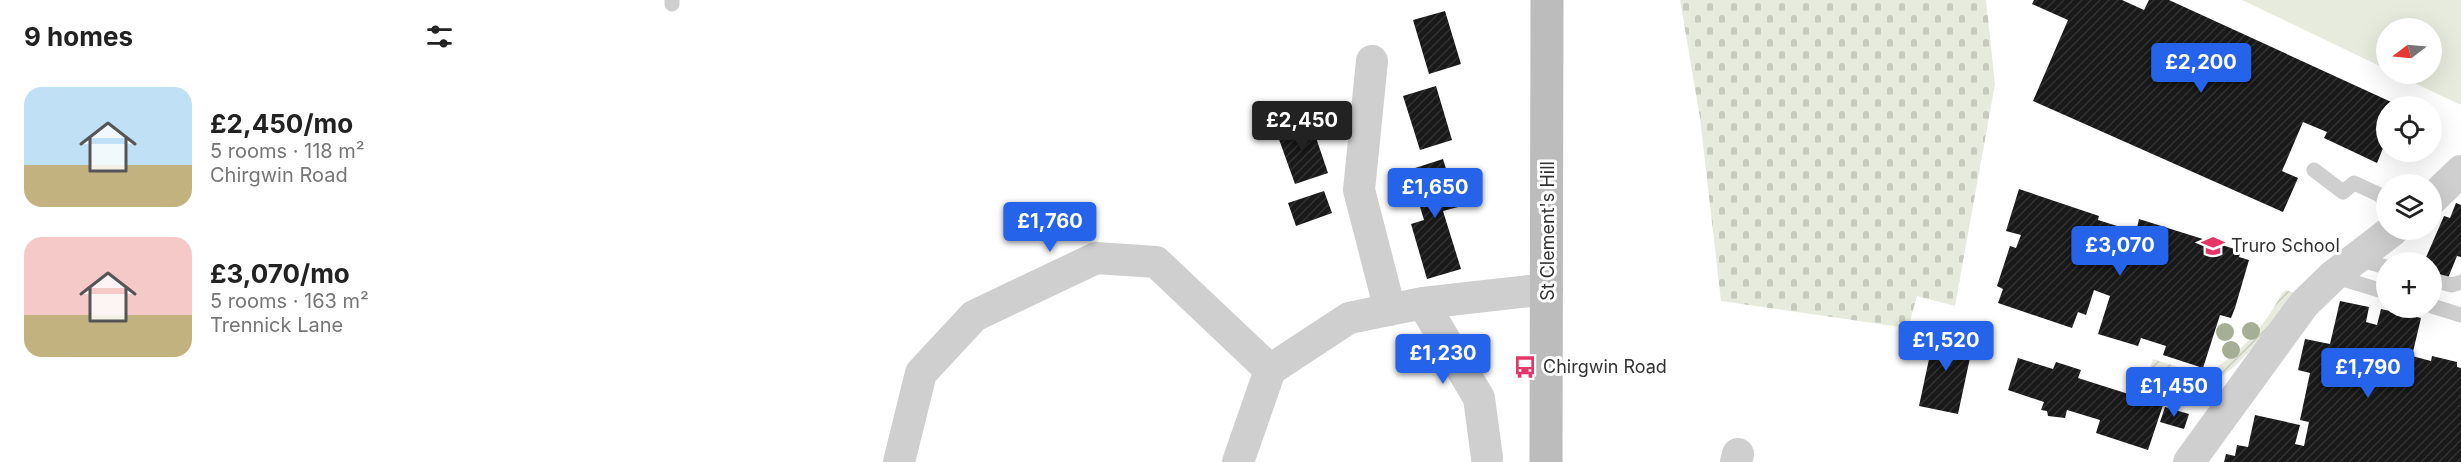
<!DOCTYPE html>
<html lang="en">
<head>
<meta charset="utf-8">
<style>
	body { margin:0; font-family:Inter,sans-serif; background:#f2f2f2; color:#222; height:100vh; display:flex; flex-direction:column; font-size:22px; white-space:nowrap }
	* { box-sizing:border-box; margin:0 }
	p { font-size:20px; color:#767676 }
	.icon { flex:none; width:33px; height:33px; fill:none; stroke:currentColor; stroke-width:2; stroke-linecap:round; stroke-linejoin:round }
	.map { position:relative; flex:1; overflow:hidden }
	.drawer { display:flex; flex-direction:column; background:#fff; width:480px }
	.drawer>* { flex:none }
	.needle { width:39px; rotate:254deg }
	.controls { position:absolute; left:1896px; top:18px; display:grid; gap:12px }
	.controls a { display:grid; place-items:center; width:66px; height:66px; border-radius:50%; background:#fff; box-shadow:0 6px 24px #0002; font-size:30px }
	.price { position:absolute; translate:-50% -51px; padding:0 14px; border-radius:6px; background:#2563eb; color:#fff; font-size:20px; line-height:39px; filter:drop-shadow(0 2px 3px #0008) }
	.price::after { content:''; position:absolute; left:50%; top:36px; width:18px; height:14px; margin-left:-9px; background:inherit; clip-path:polygon(0 0,100% 0,50% 100%) }
	.price.current { background:#222; color:#fff }
	ul { padding:0; list-style:none }
	li { display:flex; align-items:center; gap:18px; height:150px; padding:0 24px }
	li span { display:grid; place-items:center; flex:none; width:168px; height:120px; border-radius:18px; color:#555 }
	li>.icon { margin-inline-start:auto }
	span .icon { width:72px; height:72px; fill:#fffc; stroke-width:1 }
	li b { font-size:26px }
	h2 { display:flex; justify-content:space-between; align-items:center; height:72px; padding:0 24px; font-size:26px }
	main { display:flex; flex:1; min-height:0 }
	.map>svg:first-child { display:block }
	.grass { fill:#e7ebdd }
	.cemetery { fill:url(#cemetery-stones) }
	.garden { fill:url(#garden-furrows) }
	.building { fill:url(#building-hatch) }
	.lines { fill:none; stroke-linecap:round; stroke-linejoin:round }
	.lane { stroke:#cfcfcf; stroke-width:15 }
	.street { stroke:#cfcfcf; stroke-width:32 }
	.secondary { stroke:#bcbcbc; stroke-width:33 }
	.tree { fill:#a6af95 }
	.labels { text-anchor:middle; stroke-width:6; stroke-linejoin:round; paint-order:stroke }
	.street-label { font-size:18px; fill:#323232; stroke:#fff }
	.poi-label { font-size:18px; fill:#323232; stroke:#fff; text-anchor:start }
</style>
</head>
<body>
<main>
<section class="drawer">
<h2>9 homes<svg class="icon" aria-label="filters" viewBox="0 0 24 24"><path d="M4 7h16M4 17h16"/><circle cx="9" cy="7" r="2"/><circle cx="15" cy="17" r="2"/></svg></h2>
<ul>
<li><span style="background:linear-gradient(#bfe0f5 65%,#c2b280 0)"><svg class="icon" aria-label="home" viewBox="0 0 24 24"><path d="M3 11l9-7 9 7M6 9v11h12V9"/></svg></span><div><b>£2,450/mo</b><p>5 rooms · 118 m²</p><p>Chirgwin Road</p></div></li>
<li><span style="background:linear-gradient(#f6c9c9 65%,#c2b280 0)"><svg class="icon" aria-label="home" viewBox="0 0 24 24"><path d="M3 11l9-7 9 7M6 9v11h12V9"/></svg></span><div><b>£3,070/mo</b><p>5 rooms · 163 m²</p><p>Trennick Lane</p></div></li>
</ul>
</section>
<div class="map">
<svg width="1981" height="462" viewBox="0 0 1981 462">
	<defs>
		<pattern id="cemetery-stones" width="16" height="16" patternUnits="userSpaceOnUse" patternTransform="scale(1.5)"><rect width="16" height="16" fill="#e7ebdd"/><path d="M2 7V4a2 2 0 0 1 4 0v3zM10 15v-3a2 2 0 0 1 4 0v3z" fill="#c7cabe"/></pattern>
		<pattern id="garden-furrows" width="10" height="10" patternUnits="userSpaceOnUse" patternTransform="scale(1.5)"><rect width="10" height="10" fill="#e7ebdd"/><path d="M-1 1l2-2M0 10L10 0M9 11l2-2" fill="none" stroke="#c7cabe"/></pattern>
		<pattern id="building-hatch" width="6" height="6" patternUnits="userSpaceOnUse" patternTransform="scale(1.5)"><rect width="6" height="6" fill="#191919"/><path d="M-1 1l2-2M0 6l6-6M5 7l2-2" fill="none" stroke="#323232"/></pattern>
	</defs>
	<rect width="100%" height="100%" fill="#fff"/>
	<!-- grass -->
	<path class="grass" d="M1762 0H1981V105L1915 74H1952V28H1906V69Z"/>
	<!-- cemetery -->
	<path class="cemetery" d="M1200 0H1506L1515 84 1475 306 1437 296 1428 328 1241 301 1220 118Z"/>
	<!-- garden -->
	<path class="garden" d="M1806 290 1812 292 1813 296C1793 322 1750 387 1713 387 1699 387 1682 378 1668 375L1673 359 1724 375C1759 355 1783 329 1802 293Z"/>
	<!-- building -->
	<path class="building" d="M1554 0H1642L1664 10 1669 0H1689L1920 106H1906V141L1897 163 1844 138 1847 132 1823 122 1802 171 1818 178 1803 212 1553 101 1588 20 1552 4Z
		M965 11 981 64 949 74 933 20Z
		M956 86 972 140 940 150 923 96Z
		M830 120 848 173 815 184 796 131Z
		M963 159 978 207 963 211 981 269 947 279 931 224 944 220 929 170Z
		M1539 189 1619 216 1618 220 1656 232 1659 219 1761 251 1759 257 1769 260 1755 308 1751 318 1740 315 1723 368 1683 355 1686 346 1661 338 1658 346 1618 334 1630 296 1614 290 1606 315 1598 312 1592 328 1518 303 1523 289 1517 286 1530 246 1536 248 1541 235 1526 231Z
		M844 191 852 213 816 226 808 203Z
		M1976 203 1981 205V257L1977 256 1968 278 1952 271V262H1944L1964 216 1970 218Z
		M1860 301 1889 307 1886 322 1897 325 1901 309 1941 318 1932 356 1951 361 1952 356 1977 362V367L1981 368V462H1744L1746 454 1755 456 1757 445 1768 447 1775 415 1820 425 1815 444 1824 446 1829 422 1820 420 1830 373 1818 370 1825 339 1850 344Z
		M1455 331 1494 339 1478 414 1439 406Z
		M1538 358 1573 369 1576 362 1601 370 1598 378 1683 405 1668 450 1616 433 1620 420 1587 410 1585 418 1568 416 1567 411 1561 410 1564 402 1528 390Z
		M1685 407 1709 414 1704 429 1680 422Z"/>
	<g class="lines">
		<!-- lane -->
		<path class="lane" d="M192 0V4
			M1834 170 1863 192 1874 183 1900 195 1906 203
			M1878 259 1906 267
			M1853 276 1906 292
			M1952 280 1972 285 1981 282
			M1952 306 1981 315"/>
		<!-- street -->
		<path class="street" d="M892 61 879 190 910 310
			M1952 199 1981 171
			M943 303 999 398 1007 458
			M419 462 441 373 494 316 616 258 676 262 790 370
			M758 462 790 370 869 318 943 303 1067 289
			M1256 462 1258 454
			M1709 462 1824 304 1853 276 1913 230"/>
		<!-- secondary -->
		<path class="secondary" d="M1066 462 1067 0"/>
	</g>
	<!-- trees -->
	<g class="tree">
		<circle cx="1771" cy="331" r="9"/>
		<circle cx="1745" cy="332" r="9"/>
		<circle cx="1751" cy="350" r="9"/>
	</g>
	<!-- icons -->
	<defs>
		<g id="school-bare" transform="scale(1.8)"><path d="M0-5L7-2L0 1L-7-2ZM-4 1L0 2.5L4 1V4Q0 6-4 4Z" fill="#e63667" stroke="#fff" stroke-width="2.5" paint-order="stroke"/></g>
		<g id="bus-bare" transform="scale(1.8)"><path d="M-5-6H5V4H4V6H2V4H-2V6H-4V4H-5ZM-3.5-4V0h7V-4ZM-3.5 1.2v1.5H-2V1.2ZM2 1.2v1.5H3.5V1.2Z" fill="#e63667" stroke="#fff" stroke-width="2.5" paint-order="stroke"/></g>
	</defs>
	<g fill-rule="evenodd">
		<use href="#school-bare" x="1733" y="246"/>
		<use href="#bus-bare" x="1045" y="367"/>
	</g>
	<g class="labels">
		<!-- street labels -->
		<g class="street-label">
			<text transform="translate(1068 231) rotate(-90)" y="6">St Clement's Hill</text>
		</g>
		<!-- poi labels -->
		<g class="poi-label">
			<text x="1751" y="252">Truro School</text>
			<text x="1063" y="373">Chirgwin Road</text>
		</g>
	</g>
</svg>
<div class="controls">
<a><svg class="needle" viewBox="-14 -14 28 28"><path d="M0-13l5 13h-10z" fill="#e53935"/><path d="M0 13l5-13h-10z" fill="#767676"/></svg></a>
<a><svg class="icon" aria-label="locate" viewBox="0 0 24 24"><circle cx="12" cy="12" r="6"/><path d="M12 2v4M12 18v4M2 12h4M18 12h4"/></svg></a>
<a><svg class="icon" aria-label="layers" viewBox="0 0 24 24"><path d="M12 4l9 5-9 5-9-5zM3 14l9 5 9-5"/></svg></a>
<a>+</a>
</div>
<b class="price" style="left:1721px;top:94px">£2,200</b>
<b class="price current" style="left:822px;top:152px">£2,450</b>
<b class="price" style="left:955px;top:219px">£1,650</b>
<b class="price" style="left:570px;top:253px">£1,760</b>
<b class="price" style="left:1640px;top:277px">£3,070</b>
<b class="price" style="left:1466px;top:372px">£1,520</b>
<b class="price" style="left:963px;top:385px">£1,230</b>
<b class="price" style="left:1888px;top:399px">£1,790</b>
<b class="price" style="left:1694px;top:418px">£1,450</b>
</div>
</main>
</body>
</html>
